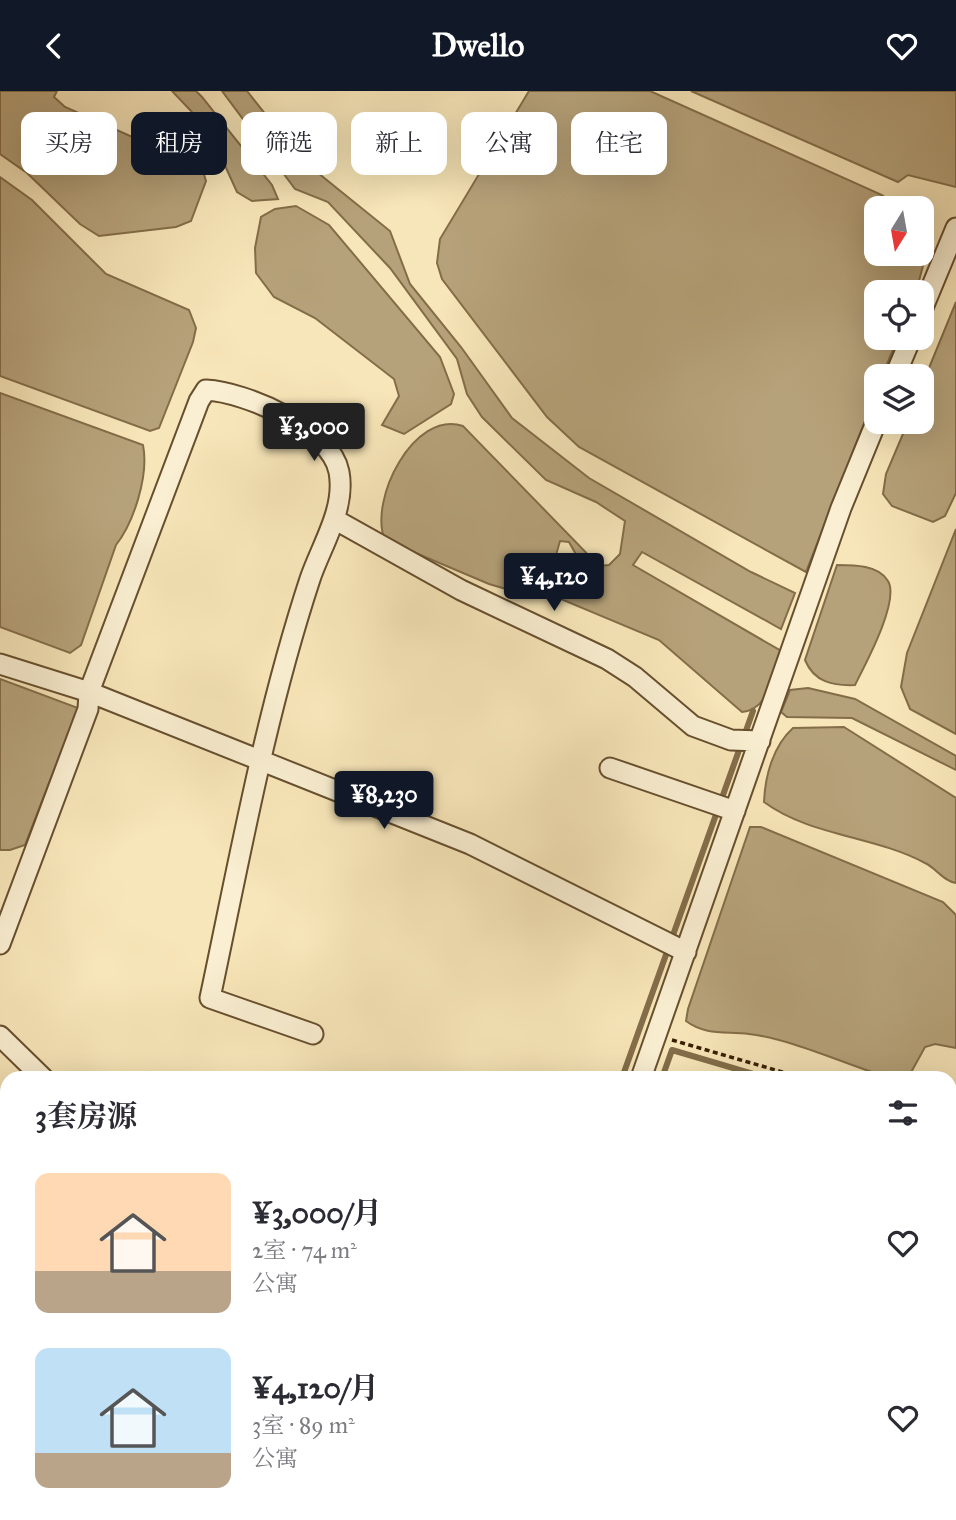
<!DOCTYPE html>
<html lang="zh">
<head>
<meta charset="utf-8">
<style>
	body { margin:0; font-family:"IM FELL Great Primer","Noto Serif SC",serif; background:#f2f2f3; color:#2b2b33; height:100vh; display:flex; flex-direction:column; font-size:26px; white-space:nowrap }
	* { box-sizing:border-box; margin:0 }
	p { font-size:23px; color:#7c7c81 }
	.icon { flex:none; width:38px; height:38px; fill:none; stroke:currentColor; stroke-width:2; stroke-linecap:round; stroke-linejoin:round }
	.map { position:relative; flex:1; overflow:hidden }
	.drawer { position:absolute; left:0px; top:980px; width:957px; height:450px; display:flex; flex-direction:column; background:#fff; border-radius:21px 21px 0 0; box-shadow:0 7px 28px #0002 }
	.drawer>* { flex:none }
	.guide { position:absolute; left:21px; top:21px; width:915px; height:63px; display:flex; gap:14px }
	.needle { width:46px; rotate:191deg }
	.controls { position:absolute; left:864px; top:105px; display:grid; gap:14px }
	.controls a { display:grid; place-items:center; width:70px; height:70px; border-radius:14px; background:#fff; box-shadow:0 7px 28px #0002; font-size:35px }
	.price { position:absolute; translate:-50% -60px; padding:0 16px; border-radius:7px; background:#111827; color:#fff; font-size:23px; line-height:46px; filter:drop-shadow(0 2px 4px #0008) }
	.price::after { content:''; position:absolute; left:50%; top:42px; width:21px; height:16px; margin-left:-10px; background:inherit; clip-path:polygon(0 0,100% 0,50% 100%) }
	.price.selected { background:#222; color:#fff }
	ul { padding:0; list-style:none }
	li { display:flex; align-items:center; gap:21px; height:175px; padding:0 35px }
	li span { display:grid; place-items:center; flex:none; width:196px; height:140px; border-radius:14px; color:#555 }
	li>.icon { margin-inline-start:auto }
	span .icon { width:84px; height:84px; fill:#fffc; stroke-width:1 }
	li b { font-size:30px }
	h2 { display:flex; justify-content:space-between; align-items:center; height:84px; padding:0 35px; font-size:30px }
	.tag { padding:0 24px; border-radius:14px; background:#fff; box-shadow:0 7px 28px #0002; font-size:24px; line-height:63px }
	.tag.selected { background:#111827; color:#fff }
	header { display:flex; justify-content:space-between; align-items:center; height:91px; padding:0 35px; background:#111827; color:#fff; font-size:32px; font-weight:800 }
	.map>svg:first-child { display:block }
	.water { fill:#b6a27a; stroke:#836d49; stroke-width:2 }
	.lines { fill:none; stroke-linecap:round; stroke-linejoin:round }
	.stream { stroke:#836d49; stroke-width:6 }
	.minor-casing { stroke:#674f2e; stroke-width:23 }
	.path { stroke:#371d00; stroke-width:3.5; stroke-dasharray:5 3.5; stroke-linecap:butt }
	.minor { stroke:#faefd2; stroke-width:19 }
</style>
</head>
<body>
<header><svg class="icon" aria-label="back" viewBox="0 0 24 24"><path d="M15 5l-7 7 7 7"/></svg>Dwello<svg class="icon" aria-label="heart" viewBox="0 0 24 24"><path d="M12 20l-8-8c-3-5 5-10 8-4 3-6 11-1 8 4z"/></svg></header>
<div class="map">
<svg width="956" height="1429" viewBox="0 0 956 1429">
	<rect width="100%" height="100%" fill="#f7e6b9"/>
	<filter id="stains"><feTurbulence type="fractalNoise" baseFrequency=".00286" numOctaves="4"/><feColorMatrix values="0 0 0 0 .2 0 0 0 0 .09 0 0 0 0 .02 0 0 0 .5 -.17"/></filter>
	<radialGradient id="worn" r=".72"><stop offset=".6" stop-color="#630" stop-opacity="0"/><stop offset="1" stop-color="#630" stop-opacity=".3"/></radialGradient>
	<!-- water -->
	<path class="water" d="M0 0H57L54 6 65 16 202 77 206 90 191 130 176 136 99 145 80 133 27 82 0 63Z
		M172 0H196L202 6 272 94 278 108 252 110 237 101 222 68 192 21Z
		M222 0H247L302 69 390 140 410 193 461 256 512 327 589 387 751 481 795 502 781 538 642 461 633 474 783 561C774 583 769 619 742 621L659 549 563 509 568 479 578 467 569 451 560 450 546 499 530 505 489 493 385 449C368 410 414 318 463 335L599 475 609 474 620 463 625 430 596 411 546 389 482 326 467 303 457 268 390 177 328 111 295 98Z
		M529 0H650L882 104 893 113 894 117H877V163H921L925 167 916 201H877V247H898L882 285H877V299L806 481 579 356 547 326 442 188 437 172 440 148Z
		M691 0H956V96L908 84 898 91Z
		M0 86 32 109 106 183 189 219 196 237 193 251 159 337 150 340 0 285Z
		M296 115 329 134 440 266 454 303 451 313 404 343 382 334 399 305 394 288 315 227 274 206 256 182 255 157 261 126 275 118Z
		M956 211V402L945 425 933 431 892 415 883 403 886 383 908 331H922V294Z
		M0 302 143 354C149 384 134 431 116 454L81 554 70 562 0 536Z
		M956 438V643L910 618 901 596 907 562Z
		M837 474C854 474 879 474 888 490 900 510 865 574 855 594 833 595 814 591 805 569Z
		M0 588 78 617 25 754 10 759H0Z
		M808 597 855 608 956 665V679L852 627 787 626 781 621 790 599Z
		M844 636 956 707V792C943 790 936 777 925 772 875 745 810 745 764 711 765 685 773 655 793 637Z
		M750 736H761L943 811 956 824V957L935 953 925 956 908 987H890C850 975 789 947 749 943 726 940 706 945 686 930L688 918Z
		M0 1011 7 1014V1058L0 1055Z
		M219 1423H389L387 1429H235Z"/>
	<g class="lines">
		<!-- stream -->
		<path class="stream" d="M622 987 753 620
			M662 987 672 959 767 987
			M950 1041 956 1042
			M636 1423 659 1429
			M463 1429 465 1423"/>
		<!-- minor casing -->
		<g class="minor-casing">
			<path id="minor" d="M922 219 956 137
				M895 285 911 247
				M334 428 461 499 607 568 635 586 693 635 731 649 760 650
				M0 573 89 601 470 753 686 861
				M610 677 735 720
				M0 853 88 618 89 601 199 310 206 299C246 301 331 338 339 381 346 418 321 455 310 488 265 625 240 766 210 907L313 943
				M0 945 43 987
				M641 987 841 417 877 329
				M0 1071 7 1070
				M0 1314 7 1295
				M0 1342 7 1345
				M193 1423 207 1429
				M484 1429 486 1423"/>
		</g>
		<!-- path -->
		<path class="path" d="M672 949 803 987
			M950 1030 956 1031"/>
		<!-- minor -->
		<use href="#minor" class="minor"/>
	</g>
	<rect width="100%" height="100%" filter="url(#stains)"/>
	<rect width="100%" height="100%" fill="url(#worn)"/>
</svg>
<div class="controls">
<a><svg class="needle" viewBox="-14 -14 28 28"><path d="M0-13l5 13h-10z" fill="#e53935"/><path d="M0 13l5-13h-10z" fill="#7c7c81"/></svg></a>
<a><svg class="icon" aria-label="locate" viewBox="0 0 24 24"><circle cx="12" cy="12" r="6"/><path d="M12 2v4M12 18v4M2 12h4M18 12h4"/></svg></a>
<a><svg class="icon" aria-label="layers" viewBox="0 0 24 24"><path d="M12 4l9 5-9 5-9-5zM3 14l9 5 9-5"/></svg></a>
</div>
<b class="price selected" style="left:314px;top:372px">¥3,000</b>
<b class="price" style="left:554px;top:522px">¥4,120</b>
<b class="price" style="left:384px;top:740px">¥8,230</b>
<div class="guide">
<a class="tag">买房</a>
<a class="tag selected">租房</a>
<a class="tag">筛选</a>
<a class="tag">新上</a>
<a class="tag">公寓</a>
<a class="tag">住宅</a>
</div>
<section class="drawer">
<h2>3套房源<svg class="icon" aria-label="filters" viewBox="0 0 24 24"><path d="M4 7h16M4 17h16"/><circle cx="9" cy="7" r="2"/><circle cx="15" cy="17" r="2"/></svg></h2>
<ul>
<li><span style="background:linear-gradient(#ffd9b3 70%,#b9a48a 0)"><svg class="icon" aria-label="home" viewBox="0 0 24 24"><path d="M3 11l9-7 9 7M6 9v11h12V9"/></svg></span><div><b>¥3,000/月</b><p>2室 · 74 m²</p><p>公寓</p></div><svg class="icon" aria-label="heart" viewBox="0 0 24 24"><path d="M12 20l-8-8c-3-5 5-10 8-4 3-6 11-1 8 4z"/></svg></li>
<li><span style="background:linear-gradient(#bfe0f5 75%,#b9a48a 0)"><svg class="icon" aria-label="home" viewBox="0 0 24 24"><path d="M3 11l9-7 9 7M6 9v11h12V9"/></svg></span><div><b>¥4,120/月</b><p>3室 · 89 m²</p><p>公寓</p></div><svg class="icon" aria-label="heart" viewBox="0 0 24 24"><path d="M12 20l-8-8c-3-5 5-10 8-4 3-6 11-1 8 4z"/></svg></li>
</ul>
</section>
</div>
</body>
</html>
